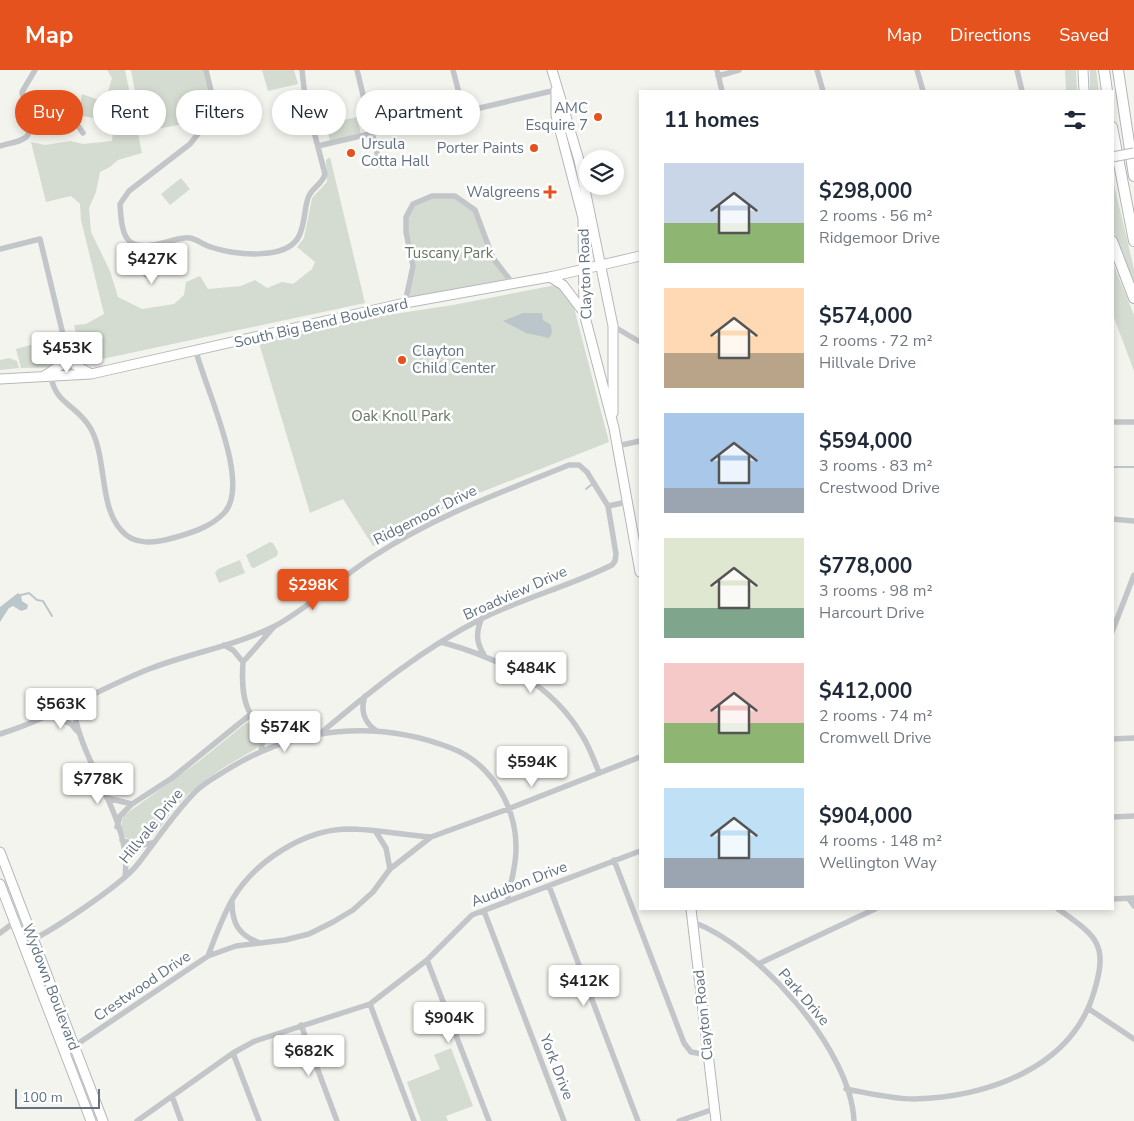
<!DOCTYPE html>
<html lang="en">
<head>
<meta charset="utf-8">
<style>
	body { margin:0; font-family:"Nunito Sans",sans-serif; background:#f2f2f3; color:#1f2937; height:100vh; display:flex; flex-direction:column; font-size:19px; white-space:nowrap }
	* { box-sizing:border-box; margin:0 }
	p { font-size:16px; color:#747a83 }
	.icon { flex:none; width:28px; height:28px; fill:none; stroke:currentColor; stroke-width:2; stroke-linecap:round; stroke-linejoin:round }
	.map { position:relative; flex:1; overflow:hidden }
	.panel { position:absolute; left:639px; top:20px; width:475px; height:820px; display:flex; flex-direction:column; background:#fff; border-radius:0px; box-shadow:0 2px 8px #0003 }
	.panel>* { flex:none }
	.guide { position:absolute; left:15px; top:20px; width:475px; height:45px; display:flex; gap:10px }
	.buttons { position:absolute; left:579px; top:80px; display:grid; gap:10px }
	.buttons a { display:grid; place-items:center; width:45px; height:45px; border-radius:50%; background:#fff; box-shadow:0 2px 8px #0003; font-size:25px }
	.scale { position:absolute; left:15px; bottom:12px; width:85px; box-sizing:border-box; padding-left:5px; border:2px solid #627281; border-top:0; font-size:14px; line-height:18px; white-space:nowrap; color:#627281; -webkit-text-stroke:4px #fff; paint-order:stroke }
	.price { position:absolute; translate:-50% -42px; padding:0 11px; border-radius:5px; background:#fff; color:#222; font-size:16px; line-height:32px; filter:drop-shadow(0 1px 2px #0008) }
	.price::after { content:''; position:absolute; left:50%; top:30px; width:15px; height:11px; margin-left:-8px; background:inherit; clip-path:polygon(0 0,100% 0,50% 100%) }
	.price.active { background:#e6521d; color:#fff }
	ul { padding:0; list-style:none }
	li { display:flex; align-items:center; gap:15px; height:125px; padding:0 25px }
	li span { display:grid; place-items:center; flex:none; width:140px; height:100px; border-radius:0px; color:#555 }
	li>.icon { margin-inline-start:auto }
	span .icon { width:60px; height:60px; fill:#fffc; stroke-width:1 }
	li b { font-size:21px }
	h2 { display:flex; justify-content:space-between; align-items:center; height:60px; padding:0 25px; font-size:21px }
	.pill { padding:0 18px; border-radius:22px; background:#fff; box-shadow:0 2px 8px #0003; font-size:18px; line-height:45px }
	.pill.active { background:#e6521d; color:#fff }
	header { display:flex; align-items:center; gap:30px; box-sizing:border-box; height:70px; padding:0 25px; background:#e6521d; color:#fff }
	header strong { font-size:24px }
	nav { display:flex; gap:28px; margin-inline-start:auto; font-size:18px }
	.map>svg:first-child { display:block }
	.green { fill:#d4dbd0 }
	.water { fill:#bbc6cb }
	.lines { fill:none; stroke-linecap:round; stroke-linejoin:round }
	.stream { stroke:#bbc6cb; stroke-width:2 }
	.secondary-casing { stroke:#b5b9bd; stroke-width:11 }
	.primary-casing { stroke:#b3b7bb; stroke-width:11 }
	.highway-casing { stroke:#b3b6b9; stroke-width:12 }
	.street { stroke:#c3c6c9; stroke-width:5.5 }
	.secondary { stroke:#fff; stroke-width:9 }
	.primary { stroke:#fff; stroke-width:9 }
	.highway { stroke:#fff; stroke-width:10 }
	.secondary-bridge-casing { stroke:#b5b9bd; stroke-width:11; stroke-linecap:butt }
	.secondary-bridge { stroke:#fff; stroke-width:9 }
	.poi-dot { fill:#e6521d; stroke:#fff; stroke-width:2 }
	.labels { text-anchor:middle; stroke-width:5; stroke-linejoin:round; paint-order:stroke }
	.poi-label { font-size:15px; fill:#627281; stroke:#fff; text-anchor:end }
	.park-label { font-size:15px; fill:#657861; stroke:#fff }
	.street-label { font-size:15px; fill:#627281; stroke:#fff }
</style>
</head>
<body>
<header>
<strong>Map</strong>
<nav><a>Map</a><a>Directions</a><a>Saved</a></nav>
</header>
<div class="map">
<svg width="1134" height="1051" viewBox="0 0 1134 1051">
	<rect width="100%" height="100%" fill="#f4f4ef"/>
	<!-- green -->
	<path class="green" d="M107 0H125L142 83 118 90 110 97 100 102 96 122 89 138 91 162 110 201 118 227 142 239 174 234 184 225 186 212 200 206 208 219 241 216 255 210 267 218 282 212 293 214 312 199 315 192 297 177 304 168 312 128 327 112 326 90 330 87 365 233 88 292 81 286 74 255 86 254 104 244 81 150 80 134 71 126 46 132 31 72 45 75 71 71 83 74 112 71 114 52 78 45 82 24 105 32 112 8Z
		M131 0H204L213 37 203 50 147 61 141 54Z
		M262 0H294L298 14 268 21Z
		M1065 0H1076L1077 21H1066Z
		M1090 0H1096L1099 21H1090Z
		M357 47 361 64 330 71 326 54Z
		M1112 106 1134 199V217L1113 160Z
		M181 108 190 119 170 135 161 124Z
		M432 126H455L475 140 488 178 514 215 405 233 412 199 406 147 413 134Z
		M153 179 156 180 159 186 157 196 148 202 142 196V184Z
		M1112 191 1134 245V301L1113 245Z
		M556 215 572 230 609 372 451 434 373 476 343 429 310 443 259 273 381 246 453 235Z
		M60 267 68 297 21 298 16 279Z
		M9 288 17 291 19 298 0 300V290Z
		M270 472 273 473 278 482 277 486 254 498 251 497 246 485Z
		M240 490 245 503 219 513 215 503 218 499Z
		M246 653 255 654 263 664 259 677C231 693 205 707 182 730 171 741 161 759 150 769 142 775 132 772 125 767L121 758 123 746 198 692Z
		M451 978 473 1036 446 1046 448 1051H421L407 1012 440 999 434 985Z"/>
	<!-- water -->
	<path class="water" d="M523 243H542L543 250 551 255 552 263 549 268 526 263 503 251Z
		M18 523 21 525 22 531 28 535 27 539 21 541 13 536 9 538 0 552V537Z"/>
	<g class="lines">
		<!-- stream -->
		<path class="stream" d="M1112 397H1134
			M586 419 591 415
			M21 525 29 523 37 530 43 531 52 546"/>
		<!-- secondary casing -->
		<g class="secondary-casing">
			<path id="secondary" d="M1083 0 1084 21
				M66 279 75 295 91 304
				M44 306 61 295 66 279
				M0 309 91 304 405 233 550 207 640 186
				M0 782 103 1051
				M0 814 91 1051"/>
		</g>
		<!-- primary casing -->
		<g class="primary-casing">
			<path id="primary" d="M552 0 579 90 613 256V343
				M556 20V45L583 148 584 243 614 358 640 502
				M550 207 563 215 582 240
				M691 839 716 1051"/>
		</g>
		<!-- highway casing -->
		<g class="highway-casing">
			<path id="highway" d="M1104 0 1107 21
				M1118 0 1134 106
				M1112 57 1134 171
				M1112 171 1134 228"/>
		</g>
		<!-- street -->
		<path class="street" d="M206 0 216 41 190 74 129 121 120 134C122 171 127 183 167 172 175 170 182 167 190 168 197 169 203 175 211 177 233 185 287 191 299 166 305 154 304 140 308 128 311 118 322 115 325 104L305 27 302 0
			M357 0 380 95
			M453 0 464 42
			M717 0 722 21
			M817 0 823 21
			M917 0 923 21
			M1017 0 1022 21
			M718 6 739 0
			M27 42 22 22 35 0
			M0 76C25 69 35 71 27 42 53 43 68 38 83 63
			M318 76 556 20
			M137 176 139 199 147 205 156 202 161 197 160 183 157 175
			M0 179 40 169 73 306
			M405 233 413 196 406 162V147L413 134 432 126H455L475 140 493 188 514 215
			M613 256 640 272
			M51 307C56 335 78 335 91 359 107 389 99 436 121 460 134 476 155 473 173 468 191 463 211 457 224 443 252 414 205 318 196 281
			M1112 352H1134
			M617 376 640 371
			M1112 449 1134 451
			M481 550C476 563 476 572 484 585
			M273 558 243 592C240 639 249 659 297 668
			M1112 562 1134 505
			M441 572C499 588 552 613 583 667 590 678 594 691 599 702
			M224 575 233 580 243 592
			M365 626C360 640 364 653 377 661
			M85 629 77 642 76 651C88 702 132 754 125 807
			M51 645 71 654 77 661
			M322 662C372 620 422 579 481 549 523 528 570 516 612 495L615 491 616 484 608 436 627 432
			M0 664C52 648 99 619 149 599 190 583 235 576 275 556 307 539 342 506 374 486 435 446 502 422 569 395H579L587 402 608 436
			M1112 669 1134 668
			M261 681 265 659
			M107 728 132 734
			M1112 747 1134 746
			M117 757 120 746 132 734 172 708 251 644
			M376 762 386 778 390 799
			M122 770 138 776 152 773
			M614 790 684 973 691 982 708 985
			M549 816 638 1051
			M1112 829 1134 828
			M1129 829 1134 836
			M232 832C232 852 238 865 258 872
			M484 841 564 1051
			M693 852C758 876 851 979 854 1051
			M0 863 24 845
			M23 874C47 865 121 815 137 795 157 770 173 744 196 721 205 712 219 705 230 698 297 657 377 649 451 678 491 693 517 737 516 780 516 797 510 815 507 832
			M208 886C215 867 222 848 232 830 254 792 303 760 347 759 375 759 404 765 431 767
			M427 890 489 1051
			M758 894 875 839
			M370 934 414 1051
			M1089 939 1134 969
			M301 955 337 1051
			M64 983 208 886 236 876 285 870 309 864 333 852 353 840 373 822 390 799 431 767 508 739 640 687
			M233 983 259 1051
			M846 1019C868 1023 892 1029 914 1029 987 1027 1072 998 1094 922 1109 873 1096 866 1058 839
			M172 1026 181 1051
			M137 1051 233 983 255 971 370 934 427 890 472 845 640 781
			M679 1051 714 1039"/>
		<!-- secondary -->
		<use href="#secondary" class="secondary"/>
		<!-- primary -->
		<use href="#primary" class="primary"/>
		<!-- highway -->
		<use href="#highway" class="highway"/>
		<!-- secondary-bridge casing -->
		<g class="secondary-bridge-casing">
			<path id="secondary-bridge" d="M1112 87 1134 83"/>
		</g>
		<!-- secondary-bridge -->
		<use href="#secondary-bridge" class="secondary-bridge"/>
	</g>
	<!-- markers -->
	<g class="poi-dot">
		<circle cx="598" cy="47" r="5"/>
		<circle cx="534" cy="78" r="5"/>
		<circle cx="351" cy="83" r="5"/>
		<path d="M547.5 114.5h5v5h5v5h-5v5h-5v-5h-5v-5h5z"/>
		<circle cx="402" cy="290" r="5"/>
	</g>
	<g class="labels">
		<!-- poi labels -->
		<g class="poi-label">
			<text x="588" y="43">AMC<tspan x="588" dy="17">Esquire 7</tspan></text>
			<text x="361" y="79" text-anchor="start">Ursula<tspan x="361" dy="17">Cotta Hall</tspan></text>
			<text x="524" y="83">Porter Paints</text>
			<text x="540" y="127">Walgreens</text>
			<text x="412" y="286" text-anchor="start">Clayton<tspan x="412" dy="17">Child Center</tspan></text>
		</g>
		<!-- park labels -->
		<g class="park-label">
			<text x="449" y="188">Tuscany Park</text>
			<text x="401" y="351">Oak Knoll Park</text>
		</g>
		<!-- street labels -->
		<g class="street-label">
			<text transform="translate(585 204) rotate(-92)" y="5">Clayton Road</text>
			<text transform="translate(321 253) rotate(-13)" y="5">South Big Bend Boulevard</text>
			<text transform="translate(425 445) rotate(-27)" y="5">Ridgemoor Drive</text>
			<text transform="translate(515 523) rotate(-24)" y="5">Broadview Drive</text>
			<text transform="translate(151 756) rotate(-51)" y="5">Hillvale Drive</text>
			<text transform="translate(519 814) rotate(-21)" y="5">Audubon Drive</text>
			<text transform="translate(142 916) rotate(-34)" y="5">Crestwood Drive</text>
			<text transform="translate(51 917) rotate(69)" y="5">Wydown Boulevard</text>
			<text transform="translate(804 927) rotate(49)" y="5">Park Drive</text>
			<text transform="translate(703 945) rotate(-96)" y="5">Clayton Road</text>
			<text transform="translate(557 997) rotate(69)" y="5">York Drive</text>
		</g>
	</g>
</svg>
<div class="buttons">
<a><svg class="icon" aria-label="layers" viewBox="0 0 24 24"><path d="M12 4l9 5-9 5-9-5zM3 14l9 5 9-5"/></svg></a>
</div>
<div class="scale">100 m</div>
<b class="price" style="left:152px;top:215px">$427K</b>
<b class="price" style="left:67px;top:304px">$453K</b>
<b class="price active" style="left:313px;top:541px">$298K</b>
<b class="price" style="left:531px;top:624px">$484K</b>
<b class="price" style="left:61px;top:660px">$563K</b>
<b class="price" style="left:285px;top:683px">$574K</b>
<b class="price" style="left:532px;top:718px">$594K</b>
<b class="price" style="left:98px;top:735px">$778K</b>
<b class="price" style="left:584px;top:937px">$412K</b>
<b class="price" style="left:449px;top:974px">$904K</b>
<b class="price" style="left:309px;top:1007px">$682K</b>
<div class="guide">
<a class="pill active">Buy</a>
<a class="pill">Rent</a>
<a class="pill">Filters</a>
<a class="pill">New</a>
<a class="pill">Apartment</a>
</div>
<section class="panel">
<h2>11 homes<svg class="icon" aria-label="filters" viewBox="0 0 24 24"><path d="M4 7h16M4 17h16"/><circle cx="9" cy="7" r="2"/><circle cx="15" cy="17" r="2"/></svg></h2>
<ul>
<li><span style="background:linear-gradient(#c9d6e8 60%,#8fb573 0)"><svg class="icon" aria-label="home" viewBox="0 0 24 24"><path d="M3 11l9-7 9 7M6 9v11h12V9"/></svg></span><div><b>$298,000</b><p>2 rooms · 56 m²</p><p>Ridgemoor Drive</p></div></li>
<li><span style="background:linear-gradient(#ffd9b3 65%,#b9a48a 0)"><svg class="icon" aria-label="home" viewBox="0 0 24 24"><path d="M3 11l9-7 9 7M6 9v11h12V9"/></svg></span><div><b>$574,000</b><p>2 rooms · 72 m²</p><p>Hillvale Drive</p></div></li>
<li><span style="background:linear-gradient(#a9c7e8 75%,#9aa5b1 0)"><svg class="icon" aria-label="home" viewBox="0 0 24 24"><path d="M3 11l9-7 9 7M6 9v11h12V9"/></svg></span><div><b>$594,000</b><p>3 rooms · 83 m²</p><p>Crestwood Drive</p></div></li>
<li><span style="background:linear-gradient(#dfe7d0 70%,#7fa58c 0)"><svg class="icon" aria-label="home" viewBox="0 0 24 24"><path d="M3 11l9-7 9 7M6 9v11h12V9"/></svg></span><div><b>$778,000</b><p>3 rooms · 98 m²</p><p>Harcourt Drive</p></div></li>
<li><span style="background:linear-gradient(#f6c9c9 60%,#8fb573 0)"><svg class="icon" aria-label="home" viewBox="0 0 24 24"><path d="M3 11l9-7 9 7M6 9v11h12V9"/></svg></span><div><b>$412,000</b><p>2 rooms · 74 m²</p><p>Cromwell Drive</p></div></li>
<li><span style="background:linear-gradient(#bfe0f5 70%,#9aa5b1 0)"><svg class="icon" aria-label="home" viewBox="0 0 24 24"><path d="M3 11l9-7 9 7M6 9v11h12V9"/></svg></span><div><b>$904,000</b><p>4 rooms · 148 m²</p><p>Wellington Way</p></div></li>
</ul>
</section>
</div>
</body>
</html>
